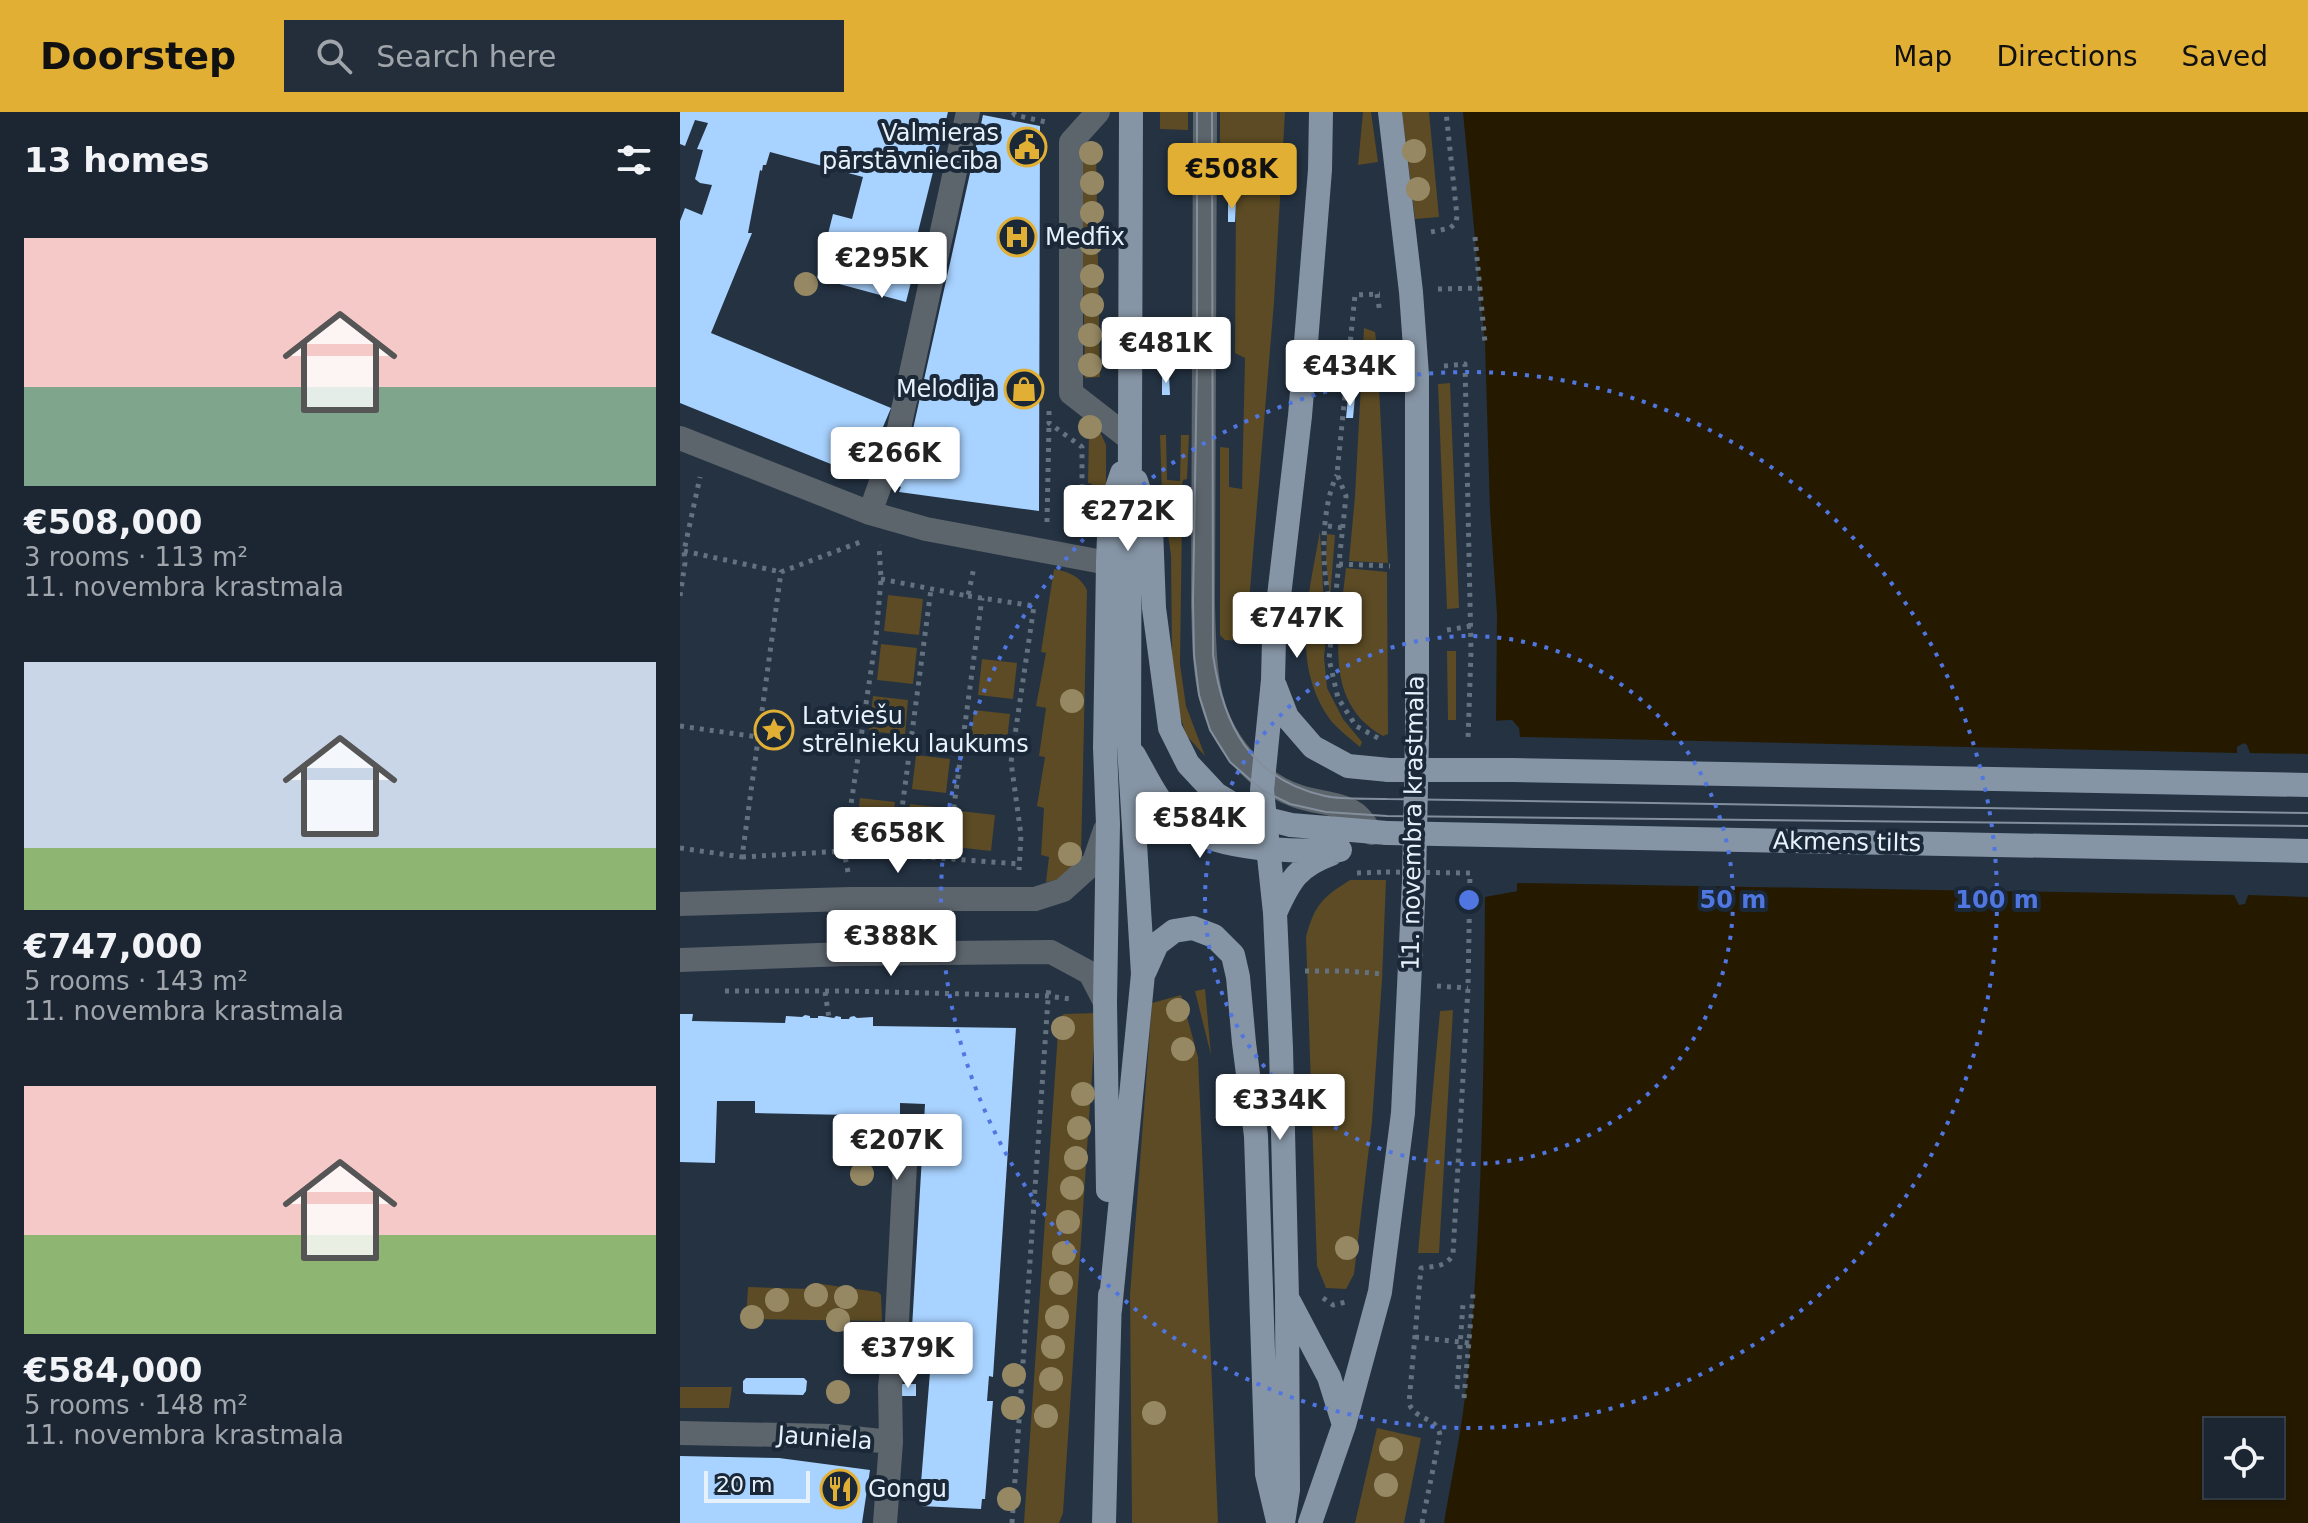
<!DOCTYPE html>
<html lang="en">
<head>
<meta charset="utf-8">
<style>
	body { margin:0; font-family:"DejaVu Sans",sans-serif; background:#242e3a; color:#f1f3f6; height:100vh; display:flex; flex-direction:column; font-size:30px; white-space:nowrap }
	* { box-sizing:border-box; margin:0 }
	p { font-size:26px; color:#a0a5ac }
	.icon { flex:none; width:44px; height:44px; fill:none; stroke:currentColor; stroke-width:2; stroke-linecap:round; stroke-linejoin:round }
	.map { position:relative; flex:1; overflow:hidden }
	.sheet { display:flex; flex-direction:column; background:#1b2632; width:680px }
	.sheet>* { flex:none }
	.buttons { position:absolute; left:1524px; top:1306px; display:grid; gap:16px }
	.buttons a { display:grid; place-items:center; width:80px; height:80px; border-radius:0px; background:#1b2632; box-shadow:0 2px 6px #0004,0 0 0 2px #39434d; font-size:40px }
	.scale { position:absolute; left:24px; bottom:20px; width:106px; box-sizing:border-box; padding-left:8px; border:4px solid #e7f1fb; border-top:0; font-size:22px; line-height:28px; white-space:nowrap; color:#e7f1fb; -webkit-text-stroke:6px #1a2837; paint-order:stroke }
	.price { position:absolute; translate:-50% -68px; padding:0 18px; border-radius:8px; background:#fff; color:#222; font-size:26px; line-height:52px; filter:drop-shadow(0 2px 4px #0008) }
	.price::after { content:''; position:absolute; left:50%; top:48px; width:24px; height:18px; margin-left:-12px; background:inherit; clip-path:polygon(0 0,100% 0,50% 100%) }
	.price.on { background:#e1af34; color:#111 }
	ul { padding:0; list-style:none }
	li { display:grid; align-content:center; gap:16px; height:424px; padding:0 24px }
	li span { display:grid; place-items:center; height:248px; border-radius:0px; color:#555 }
	li>.icon { margin-inline-start:auto }
	span .icon { width:144px; height:144px; fill:#fffc; stroke-width:1 }
	li b { font-size:34px }
	h2 { display:flex; justify-content:space-between; align-items:center; height:96px; padding:0 24px; font-size:34px }
	header { display:flex; align-items:center; gap:48px; box-sizing:border-box; height:112px; padding:0 40px; background:#e1af34; color:#111 }
	header strong { font-size:38px }
	nav { display:flex; gap:44px; margin-inline-start:auto; font-size:28px }
	.search { width:560px; height:72px; background:#242e3a; display:flex; align-items:center; gap:20px; box-sizing:border-box; padding:0 28px; border-radius:0px; color:#a0a5ac; font-size:30px }
	main { display:flex; flex:1; min-height:0 }
	.map>svg:first-child { display:block }
	.green { fill:#5c4b24 }
	.water { fill:#251a00; fill-rule:evenodd }
	.pier { fill:#243242 }
	.building { fill:#a8d2ff }
	.lines { fill:none; stroke-linecap:round; stroke-linejoin:round }
	.minor-tunnel { stroke:#414f5e; stroke-width:24; stroke-dasharray:24 12; stroke-linecap:butt }
	.path { stroke:#64717f; stroke-width:5; stroke-dasharray:4 6; stroke-linecap:butt }
	.minor { stroke:#5c646c; stroke-width:24 }
	.major { stroke:#8695a5; stroke-width:24 }
	.tram { stroke:#838f9c; stroke-width:2 }
	.path-bridge { stroke:#64717f; stroke-width:5; stroke-dasharray:4 6; stroke-linecap:butt }
	.major-bridge { stroke:#8695a5; stroke-width:24 }
	.tree { fill:#958863 }
	.ring { fill:none; stroke:#5077e1; stroke-width:4; stroke-dasharray:4 8 }
	.labels { text-anchor:middle; stroke-width:8; stroke-linejoin:round; paint-order:stroke }
	.poi-label { font-size:24px; fill:#e7f1fb; stroke:#1a2837; text-anchor:start }
	.street-label { font-size:24px; fill:#e7f1fb; stroke:#1a2837 }
	.centre { fill:#5077e1; stroke:#1a2837; stroke-width:4 }
	.ring-label { font-size:24px; text-anchor:middle; font-weight:bold; fill:#5077e1; stroke:#1a2837; stroke-width:8; stroke-linejoin:round; paint-order:stroke }
</style>
</head>
<body>
<header>
<strong>Doorstep</strong>
<div class="search"><svg class="icon" aria-label="search" viewBox="0 0 24 24"><circle cx="10" cy="10" r="6"/><path d="M15 15l6 6"/></svg>Search here</div>
<nav><a>Map</a><a>Directions</a><a>Saved</a></nav>
</header>
<main>
<section class="sheet">
<h2>13 homes<svg class="icon" aria-label="filters" viewBox="0 0 24 24"><path d="M4 7h16M4 17h16"/><circle cx="9" cy="7" r="2"/><circle cx="15" cy="17" r="2"/></svg></h2>
<ul>
<li><span style="background:linear-gradient(#f6c9c9 60%,#7fa58c 0)"><svg class="icon" aria-label="home" viewBox="0 0 24 24"><path d="M3 11l9-7 9 7M6 9v11h12V9"/></svg></span><div><b>€508,000</b><p>3 rooms · 113 m²</p><p>11. novembra krastmala</p></div></li>
<li><span style="background:linear-gradient(#c9d6e8 75%,#8fb573 0)"><svg class="icon" aria-label="home" viewBox="0 0 24 24"><path d="M3 11l9-7 9 7M6 9v11h12V9"/></svg></span><div><b>€747,000</b><p>5 rooms · 143 m²</p><p>11. novembra krastmala</p></div></li>
<li><span style="background:linear-gradient(#f6c9c9 60%,#8fb573 0)"><svg class="icon" aria-label="home" viewBox="0 0 24 24"><path d="M3 11l9-7 9 7M6 9v11h12V9"/></svg></span><div><b>€584,000</b><p>5 rooms · 148 m²</p><p>11. novembra krastmala</p></div></li>
</ul>
</section>
<div class="map">
<svg width="1628" height="1411" viewBox="0 0 1628 1411">
	<rect width="100%" height="100%" fill="#243242"/>
	<!-- green -->
	<path class="green" d="M480 0H508V18L480 17Z
		M540 0H605L594 190 566 526 563 529 545 528 540 523V335L549 336V375L562 377 565 246 555 241 556 87 551 73 540 70Z
		M683 0H691L698 50 678 53Z
		M722 0H749L759 105 735 107Z
		M416 36 420 265 405 266 401 38Z
		M684 216 695 220 697 236 708 451 669 449 675 384Z
		M770 271 779 496 767 497 758 272Z
		M407 305 417 313 426 333V372L418 392 402 414 395 413 405 387 411 388 412 372 408 371 409 321 406 319Z
		M480 323H486L487 368 500 369 501 323H509L507 367 503 368 502 374 505 376 502 406 500 552 506 594 525 644 506 623 499 600 492 544 491 443 482 381Z
		M640 419 643 477 648 508 644 545 647 576 663 607 682 630 680 635C671 627 660 619 652 610 609 554 629 482 640 419Z
		M647 422 655 423 650 487 646 448Z
		M666 456 707 460 708 622 703 624C640 589 660 515 666 456Z
		M374 457C389 460 400 464 407 478L401 745C392 762 384 767 366 770L369 745 361 743 364 696 357 694 365 645 359 644 366 596 356 594 366 541 361 540Z
		M208 483 243 487 239 523 204 519Z
		M201 532 237 536 233 572 197 568Z
		M767 539H776V608H768Z
		M302 547 337 551 333 587 298 583Z
		M193 584 228 588 225 623 189 619Z
		M294 598 330 602 326 638 290 633Z
		M236 643 270 647 266 681 232 677Z
		M180 686 215 690 211 726 176 722Z
		M230 692 265 696 261 732 226 728Z
		M280 699 315 703 311 739 275 735Z
		M670 768H706L702 868 692 1010 674 1162 666 1177 646 1176 637 1154 626 825C635 792 642 786 670 768Z
		M525 877 531 943 515 879Z
		M501 883 518 945 538 1411H452L450 1183 472 891Z
		M773 898 759 1141H738L760 899Z
		M416 901 383 1401 379 1411H344L379 906 384 902Z
		M134 1171 198 1180 201 1183 202 1209 66 1207 68 1175 132 1177Z
		M0 1275H52L49 1296H0Z
		M697 1316 741 1326 724 1411H675Z"/>
	<!-- water -->
	<path class="water" d="M783 0H1628V1411H764C771 1369 780 1327 785 1285 803 1119 804 952 805 785L837 779 839 625 832 608 816 609 817 502 810 398 805 231ZM1538 1320H1590V1372H1538Z"/>
	<!-- pier -->
	<path class="pier" d="M832 608 839 616 840 625 1557 641V635L1564 631 1567 633 1570 641 1628 642V785L1568 783 1565 792 1559 793 1554 783 837 771V779L801 785 803 781 833 776 835 618 830 612 815 613 812 609Z"/>
	<!-- building -->
	<path class="building" d="M0 0H268L237 124 242 126 226 190 137 166 153 102 172 107 183 65 90 40 86 53H83L82 59 80 58 68 121H72L31 221 211 296 203 315 231 326 303 3 360 14 359 399 219 380 221 375 186 360 183 365 0 291V109L5 96 22 103 32 73 20 71 15 67 23 38 17 37 28 11 15 8 5 34 0 32Z
		M548 89H556L555 110H548Z
		M482 237H490V257H483Z
		M482 263H489L490 283H482Z
		M668 285H675L673 306H666Z
		M0 902H13L12 909 105 911 106 904 122 905 125 903 130 904V906H138V904H142L154 906 156 904 161 905V907H169L170 905 174 904 177 906 193 905V914L336 916 313 1265 309 1264 307 1289H313L305 1387H302L301 1397 241 1394 240 1383 250 1260 235 1259 238 1216H232L245 992 220 991V1004L75 1001V989H37L35 1051 0 1050Z
		M66 1266H124L127 1269 126 1279 123 1283 66 1282 63 1280V1269Z
		M219 1272H236V1284H219Z
		M0 1344 99 1346 190 1358 182 1411H0Z"/>
	<g class="lines">
		<!-- minor-tunnel -->
		<path class="minor-tunnel" d="M202 367 218 321"/>
		<!-- path -->
		<path class="path" d="M333 0 335 3 370 11
			M751 120 770 116 776 111 777 104 766 0
			M795 125 805 231
			M758 177 799 176
			M697 182 700 201
			M764 254 785 252 791 539 788 628
			M369 299V311L402 335V379L386 413
			M367 410 369 312
			M648 414 663 416
			M4 439 101 460
			M659 452 710 454
			M201 467 288 484 294 455
			M0 484 5 451 4 439 20 365
			M288 484 354 494 331 650 341 723 339 758
			M654 502C640 468 640 396 657 363
			M767 518 791 514
			M0 614 78 625
			M698 626 676 614 658 586 649 547 666 384 657 362 675 183 700 182
			M0 736 62 745 101 460 183 429
			M216 742 251 477
			M62 745 164 739 340 752
			M267 746 302 486
			M168 760 164 739 196 525 201 467 199 433
			M677 761 706 760
			M625 859H666L703 862
			M757 874 788 876
			M45 879H167L368 884 391 887
			M145 880 149 906
			M643 1186 653 1193 666 1190
			M735 1225 789 1231
			M777 1277 783 1192
			M784 1286 793 1182
			M332 1411 369 873
			M742 1411 760 1323C757 1304 735 1309 729 1291L741 1156C755 1154 767 1155 773 1142L788 876 790 761"/>
		<!-- minor -->
		<path class="minor" d="M418 0 391 30V281L450 327
			M525 0 523 492C525 555 523 607 570 654 583 667 599 678 617 684 636 691 659 690 676 702 682 707 687 715 692 721
			M218 321 288 0
			M0 326 190 401 246 417 428 451
			M190 401 202 367
			M0 792 170 787H355L383 778 414 750 425 718
			M0 848 167 842 371 840 410 861 425 890
			M0 1321 154 1324 211 1330
			M205 1411 211 1330 210 1275 217 1210 226 1033"/>
		<!-- major -->
		<path class="major" d="M456 369 471 415 474 496 490 616 508 652 536 682 571 703 611 713 707 721
			M595 574 607 605 633 635 668 654 709 658
			M454 643C468 668 480 696 504 713 540 739 616 740 660 738
			M596 799C610 768 618 754 651 742
			M465 859 477 832 494 819 513 816 534 824 553 843 558 865 564 931 576 1024 587 1362 598 1409
			M428 1078 425 890 428 712 425 636 428 451 430 397 442 361
			M610 1191 649 1265 664 1313
			M430 1198 463 862 449 634 451 0
			M424 1411 430 1183
			M603 1411 608 1378 607 1185 601 936 595 801 582 678 593 568 594 527 620 304 640 58 641 0
			M630 1411 664 1313 700 1180 723 1001 734 769 737 624V263L731 180 710 0"/>
		<!-- tram -->
		<path class="tram" d="M517 0V253L513 489 514 543 519 583 530 618 550 650 582 678 610 692 646 700 707 704 1628 714
			M532 0 533 543C543 613 570 667 645 684 664 688 687 686 707 687L1628 701"/>
		<!-- path-bridge -->
		<path class="path-bridge" d="M706 760 790 761"/>
		<!-- major-bridge -->
		<path class="major-bridge" d="M709 658H832L1628 673
			M707 721 1628 739"/>
	</g>
	<!-- trees -->
	<g class="tree">
		<circle cx="734" cy="39" r="12"/>
		<circle cx="411" cy="41" r="12"/>
		<circle cx="412" cy="71" r="12"/>
		<circle cx="738" cy="77" r="12"/>
		<circle cx="412" cy="101" r="12"/>
		<circle cx="411" cy="131" r="12"/>
		<circle cx="412" cy="164" r="12"/>
		<circle cx="126" cy="172" r="12"/>
		<circle cx="412" cy="193" r="12"/>
		<circle cx="410" cy="223" r="12"/>
		<circle cx="410" cy="253" r="12"/>
		<circle cx="691" cy="255" r="12"/>
		<circle cx="410" cy="315" r="12"/>
		<circle cx="392" cy="589" r="12"/>
		<circle cx="390" cy="742" r="12"/>
		<circle cx="498" cy="898" r="12"/>
		<circle cx="383" cy="916" r="12"/>
		<circle cx="503" cy="937" r="12"/>
		<circle cx="403" cy="982" r="12"/>
		<circle cx="399" cy="1016" r="12"/>
		<circle cx="396" cy="1046" r="12"/>
		<circle cx="182" cy="1062" r="12"/>
		<circle cx="392" cy="1076" r="12"/>
		<circle cx="388" cy="1110" r="12"/>
		<circle cx="667" cy="1136" r="12"/>
		<circle cx="384" cy="1141" r="12"/>
		<circle cx="381" cy="1171" r="12"/>
		<circle cx="136" cy="1183" r="12"/>
		<circle cx="166" cy="1185" r="12"/>
		<circle cx="97" cy="1188" r="12"/>
		<circle cx="72" cy="1205" r="12"/>
		<circle cx="377" cy="1205" r="12"/>
		<circle cx="158" cy="1208" r="12"/>
		<circle cx="373" cy="1235" r="12"/>
		<circle cx="334" cy="1263" r="12"/>
		<circle cx="371" cy="1267" r="12"/>
		<circle cx="158" cy="1280" r="12"/>
		<circle cx="333" cy="1296" r="12"/>
		<circle cx="474" cy="1301" r="12"/>
		<circle cx="366" cy="1304" r="12"/>
		<circle cx="711" cy="1337" r="12"/>
		<circle cx="706" cy="1373" r="12"/>
		<circle cx="329" cy="1387" r="12"/>
	</g>
	<!-- distance rings -->
	<g class="ring">
		<circle cx="789" cy="788" r="264"/>
		<circle cx="789" cy="788" r="528"/>
	</g>
	<!-- icons -->
	<defs>
		<g id="civic-ring" transform="scale(2)"><circle r="9.5" fill="#1a2837" stroke="#e1af34" stroke-width="1.5"/><path d="M-.6-6.5H3V-4.5H.6V-3L4-1V1h2V6H-6V1h2V-1L-.6-3ZM-1.2 2.5V6h2.4V2.5Z" fill="#e1af34"/></g>
		<g id="hospital-ring" transform="scale(2)"><circle r="9.5" fill="#1a2837" stroke="#e1af34" stroke-width="1.5"/><path d="M-5-5h3v3.5h4V-5h3V5h-3V1.5h-4V5h-3Z" fill="#e1af34"/></g>
		<g id="shop-ring" transform="scale(2)"><circle r="9.5" fill="#1a2837" stroke="#e1af34" stroke-width="1.5"/><path d="M-5-2.5h2.3a2.7 3.5 0 0 1 5.4 0H5L5.5 6h-11ZM-1.5-2.5h3a1.5 2.3 0 0 0-3 0Z" fill="#e1af34"/></g>
		<g id="sight-ring" transform="scale(2)"><circle r="9.5" fill="#1a2837" stroke="#e1af34" stroke-width="1.5"/><path d="M0-6L1.8-2.2L6-1.7L2.9 1.2L3.7 5.4L0 3.3L-3.7 5.4L-2.9 1.2L-6-1.7L-1.8-2.2Z" fill="#e1af34"/></g>
		<g id="restaurant-ring" transform="scale(2)"><circle r="9.5" fill="#1a2837" stroke="#e1af34" stroke-width="1.5"/><path d="M-5-6h1v4h1v-4h1v4h1v-4h1v5L-1.5 .5V6h-2V.5L-5-1ZM5-6V6H3V1.5H1.5Q1.5-4 5-6Z" fill="#e1af34"/></g>
	</defs>
	<g fill-rule="evenodd">
		<use href="#civic-ring" x="347" y="35"/>
		<use href="#hospital-ring" x="337" y="125"/>
		<use href="#shop-ring" x="344" y="277"/>
		<use href="#sight-ring" x="94" y="618"/>
		<use href="#restaurant-ring" x="160" y="1377"/>
	</g>
	<g class="labels">
		<!-- poi labels -->
		<g class="poi-label">
			<text x="319" y="29" text-anchor="end">Valmieras<tspan x="319" dy="28">pārstāvniecība</tspan></text>
			<text x="365" y="133">Medfix</text>
			<text x="316" y="285" text-anchor="end">Melodija</text>
			<text x="122" y="612">Latviešu<tspan x="122" dy="28">strēlnieku laukums</tspan></text>
			<text x="188" y="1385">Gongu</text>
		</g>
		<!-- street labels -->
		<g class="street-label">
			<text transform="translate(733 711) rotate(-89)" y="8">11. novembra krastmala</text>
			<text transform="translate(1167 730) rotate(1)" y="8">Akmens tilts</text>
			<text transform="translate(145 1326) rotate(4)" y="8">Jauniela</text>
		</g>
	</g>
	<circle cx="789" cy="788" r="12" class="centre"/>
	<g class="ring-label">
		<text x="1053" y="796">50 m</text>
		<text x="1317" y="796">100 m</text>
	</g>
</svg>
<div class="buttons">
<a><svg class="icon" aria-label="locate" viewBox="0 0 24 24"><circle cx="12" cy="12" r="6"/><path d="M12 2v4M12 18v4M2 12h4M18 12h4"/></svg></a>
</div>
<div class="scale">20 m</div>
<b class="price on" style="left:552px;top:99px">€508K</b>
<b class="price" style="left:202px;top:188px">€295K</b>
<b class="price" style="left:486px;top:273px">€481K</b>
<b class="price" style="left:670px;top:296px">€434K</b>
<b class="price" style="left:215px;top:383px">€266K</b>
<b class="price" style="left:448px;top:441px">€272K</b>
<b class="price" style="left:617px;top:548px">€747K</b>
<b class="price" style="left:520px;top:748px">€584K</b>
<b class="price" style="left:218px;top:763px">€658K</b>
<b class="price" style="left:211px;top:866px">€388K</b>
<b class="price" style="left:600px;top:1030px">€334K</b>
<b class="price" style="left:217px;top:1070px">€207K</b>
<b class="price" style="left:228px;top:1278px">€379K</b>
</div>
</main>
</body>
</html>
